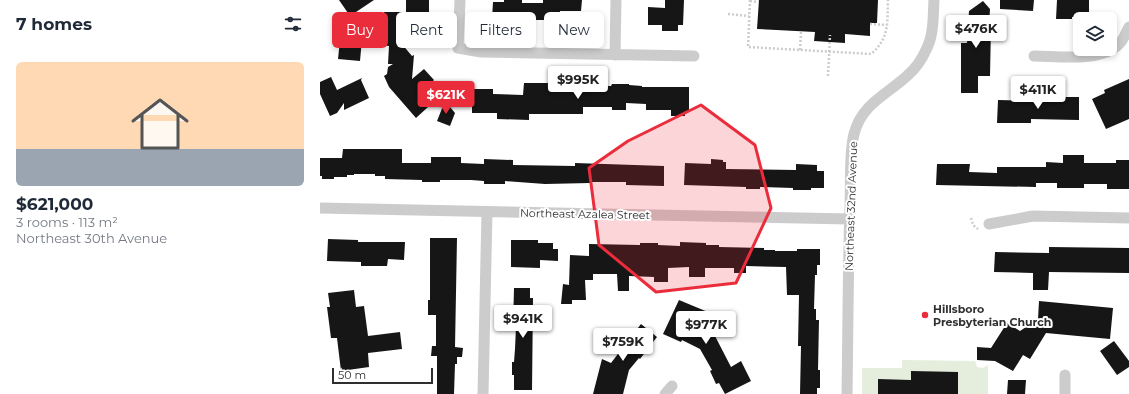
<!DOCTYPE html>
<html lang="en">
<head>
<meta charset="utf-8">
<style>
	body { margin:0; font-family:Montserrat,sans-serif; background:#f2f2f3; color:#1f2937; height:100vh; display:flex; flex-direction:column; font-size:15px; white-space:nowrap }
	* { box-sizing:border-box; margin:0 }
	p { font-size:13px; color:#747a83 }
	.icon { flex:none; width:22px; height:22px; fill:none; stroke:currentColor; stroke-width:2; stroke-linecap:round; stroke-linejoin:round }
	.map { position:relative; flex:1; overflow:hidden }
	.side { display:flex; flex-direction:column; background:#fff; width:320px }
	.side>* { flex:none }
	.hud { position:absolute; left:12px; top:12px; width:380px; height:36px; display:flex; gap:8px }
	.buttons { position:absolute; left:753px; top:12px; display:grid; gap:8px }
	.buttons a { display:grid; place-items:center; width:44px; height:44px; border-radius:6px; background:#fff; box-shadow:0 2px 6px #0003; font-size:20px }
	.scale { position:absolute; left:12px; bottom:10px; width:101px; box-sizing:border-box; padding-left:4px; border:2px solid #2f2f2f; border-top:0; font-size:11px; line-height:14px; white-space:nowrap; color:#2f2f2f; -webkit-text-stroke:3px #fff; paint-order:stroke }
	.price { position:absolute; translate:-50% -34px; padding:0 9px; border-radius:4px; background:#fff; color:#222; font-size:13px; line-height:26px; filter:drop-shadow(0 1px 2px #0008) }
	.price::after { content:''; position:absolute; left:50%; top:24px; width:12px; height:9px; margin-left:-6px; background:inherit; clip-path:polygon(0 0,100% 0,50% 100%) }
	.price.on { background:#eb2c3b; color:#fff }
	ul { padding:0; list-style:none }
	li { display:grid; align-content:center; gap:8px; height:212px; padding:0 16px }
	li span { display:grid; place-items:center; height:124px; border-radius:6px; color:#555 }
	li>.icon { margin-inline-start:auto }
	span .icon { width:72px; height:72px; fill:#fffc; stroke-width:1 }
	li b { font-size:17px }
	h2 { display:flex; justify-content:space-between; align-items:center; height:48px; padding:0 16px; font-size:17px }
	.chip { padding:0 14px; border-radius:6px; background:#fff; box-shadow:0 2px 6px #0003; font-size:14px; line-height:36px }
	.chip.on { background:#eb2c3b; color:#fff }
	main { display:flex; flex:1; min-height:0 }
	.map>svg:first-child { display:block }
	.green { fill:#e5eddc }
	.building { fill:#161616 }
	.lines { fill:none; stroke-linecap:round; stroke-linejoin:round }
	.path { stroke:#ccc; stroke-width:2.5; stroke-dasharray:2 2; stroke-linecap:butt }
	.street { stroke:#ccc; stroke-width:11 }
	.marked { fill:#eb2c3b; fill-opacity:0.2; stroke:#eb2c3b; stroke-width:3; stroke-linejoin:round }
	.poi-dot { fill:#eb2c3b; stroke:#fff; stroke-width:1.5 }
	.labels { text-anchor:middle; stroke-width:4; stroke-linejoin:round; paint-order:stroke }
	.street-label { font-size:11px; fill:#2f2f2f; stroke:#fff }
	.poi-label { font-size:11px; font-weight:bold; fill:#2f2f2f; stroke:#fff; text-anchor:start }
</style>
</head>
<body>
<main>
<section class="side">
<h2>7 homes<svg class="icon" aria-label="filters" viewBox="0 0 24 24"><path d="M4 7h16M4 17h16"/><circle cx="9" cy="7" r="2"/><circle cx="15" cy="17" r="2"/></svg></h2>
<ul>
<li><span style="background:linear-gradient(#ffd9b3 70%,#9aa5b1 0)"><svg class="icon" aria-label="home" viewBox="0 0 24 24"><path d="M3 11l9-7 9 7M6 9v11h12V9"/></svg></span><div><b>$621,000</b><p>3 rooms · 113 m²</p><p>Northeast 30th Avenue</p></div></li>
</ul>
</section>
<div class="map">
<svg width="809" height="394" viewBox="0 0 809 394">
	<rect width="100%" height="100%" fill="#fff"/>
	<!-- green -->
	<path class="green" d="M582 360 655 361 657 367 663 368 668 365V394H542V368H582Z"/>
	<!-- building -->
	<path class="building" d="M19 0H54L30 16Z
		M86 0H109V19H98L96 45 81 43 92 56 94 55 92 79 104 69 114 80 110 84 120 96 96 118 69 87 64 76 67 74 68 67 73 64H68L69 46 62 45 64 12H86Z
		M184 0H202V3H223V0H262L261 11H240V20H204V22H186V19H172L173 2H184Z
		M345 0H364L363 25H358V31H342V25H328V7L345 8Z
		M439 0H558L557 23H550V36L525 34V43L494 41 495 32 437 29Z
		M680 0H714L713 11 680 9Z
		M737 0H769V17H752V19H736Z
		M663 1 670 9 669 26H671L670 76H658V93H641V43H647L649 11Z
		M26 26 43 28 40 61 18 59 20 40 25 41Z
		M11 77 17 90 42 78 41 80 49 98 24 110V103L17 113 10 116 0 94V82Z
		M809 79V119L786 129 772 99 785 93 784 90Z
		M204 83H247V89L277 90V86H291L292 84H309V85L322 86V87H369V111H365V116H351V110H326V104L306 103V110H292V107H263V114H209V120L177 119V113H152V89H173V94L203 95Z
		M733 97H759V120L711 119V123H677L678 100 723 101V99H733Z
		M125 101 135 113 130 126 117 121Z
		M23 149H82V163H111V157H141V163L164 164V159L193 160V165L255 166V163L344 166V186L306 185V182H270V183L225 184 185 181V184H164V181L151 180H120V182H102V180L65 179V176H55V174H34V175H27V177H14V179H2V176H0V158H22Z
		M743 155H764V163H796V160H809V189H787V184H764V188H737V183H716V187L616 185 617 164H650L649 172 677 173V167H726V162L743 163Z
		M391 159 403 160V162H406V169L476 170V164L497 165V171H504V188H491V190H473V188L440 187V189H426V187L364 185 365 163 391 164Z
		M110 238H137L135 347 143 348 142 357H137V364H135L134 394H117V356H111L112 346H116V315H108V300H110Z
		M8 239 38 240V242H85L84 260 68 259 67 266H41V262L7 261Z
		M191 240H218V243H233V249H238V261L220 260V268L191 267Z
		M360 242 386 243V245H399V247L444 248V250H455V251H477V249H500V265H497V275H495L494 309H496V320H499L498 370H500V388H497V394H480L481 346H478L479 295H467L466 267 426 266V273H414V268H385V277H369V267L348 268V282H334V277L309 276V291H298L297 274H273V280H265L266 300H252V304H241L243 284 249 285 250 255 269 256V244L320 245V243H338V245L360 246Z
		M729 247 809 248V273L729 272 728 290H713V273L674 272 675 252 729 253Z
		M194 288H210V298H213L212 390H194V375H192V362H194L195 349 196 327H193Z
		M34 290 36 307 44 306 48 336 80 332 82 349 48 353 49 367 21 371 17 338H11L7 307H10L8 293Z
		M359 300 395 315 387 332 395 336 411 367 421 361 431 381 405 394 399 383 396 384 390 371 392 370 380 349 362 340 361 342 343 334Z
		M719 301 793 308 790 339 726 333 710 359 703 355 693 371 675 361 657 360V347L671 348 687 323 700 331 718 319Z
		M321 324 337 337 320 359 319 358 309 370 303 394H273L282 359 291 363 304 346 299 343 307 334 311 337Z
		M794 341 809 361V367L797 375 780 351Z
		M591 371 638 372V394H558V379L591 380Z
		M688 380H706L705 394H687Z"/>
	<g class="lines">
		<!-- path -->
		<path class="path" d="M430 0 428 47 551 54C570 38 567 22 568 0
			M430 1 439 2
			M408 14 429 16
			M550 24 567 25
			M480 50 481 32
			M508 76 510 35
			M651 218 653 225 658 229"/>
		<!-- street -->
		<path class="street" d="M140 0 138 48 161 52 374 56
			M295 55 296 0
			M714 56C738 56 782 63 800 43 804 39 806 32 809 27
			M0 208 530 219
			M669 224 713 216 809 218
			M163 394 167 212
			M345 394 352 386
			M527 394C528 331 528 269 530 206 531 185 529 153 534 134 542 103 568 94 588 75 596 68 602 59 606 50 614 35 613 17 614 0
			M745 394V375"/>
	</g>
	<!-- marked area -->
	<path class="marked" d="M381 105 435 145 451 208 416 283 336 292 279 245 269 168 308 141Z"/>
	<!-- markers -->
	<circle class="poi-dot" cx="605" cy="315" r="4"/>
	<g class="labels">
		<!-- street labels -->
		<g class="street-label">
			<text transform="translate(531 206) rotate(-88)" y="4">Northeast 32nd Avenue</text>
			<text transform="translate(265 214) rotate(1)" y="4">Northeast Azalea Street</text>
		</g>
		<!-- poi labels -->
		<g class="poi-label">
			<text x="613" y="313">Hillsboro<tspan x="613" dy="13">Presbyterian Church</tspan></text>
		</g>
	</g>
</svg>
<div class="buttons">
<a><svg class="icon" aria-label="layers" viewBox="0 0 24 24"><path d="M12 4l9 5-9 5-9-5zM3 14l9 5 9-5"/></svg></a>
</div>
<div class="scale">50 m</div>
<b class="price" style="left:656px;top:49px">$476K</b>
<b class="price" style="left:258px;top:100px">$995K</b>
<b class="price" style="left:718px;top:110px">$411K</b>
<b class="price on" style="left:126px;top:115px">$621K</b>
<b class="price" style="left:203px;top:339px">$941K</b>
<b class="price" style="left:386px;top:345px">$977K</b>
<b class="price" style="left:303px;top:362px">$759K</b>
<div class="hud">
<a class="chip on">Buy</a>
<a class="chip">Rent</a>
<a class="chip">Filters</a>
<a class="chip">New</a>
</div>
</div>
</main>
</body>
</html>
